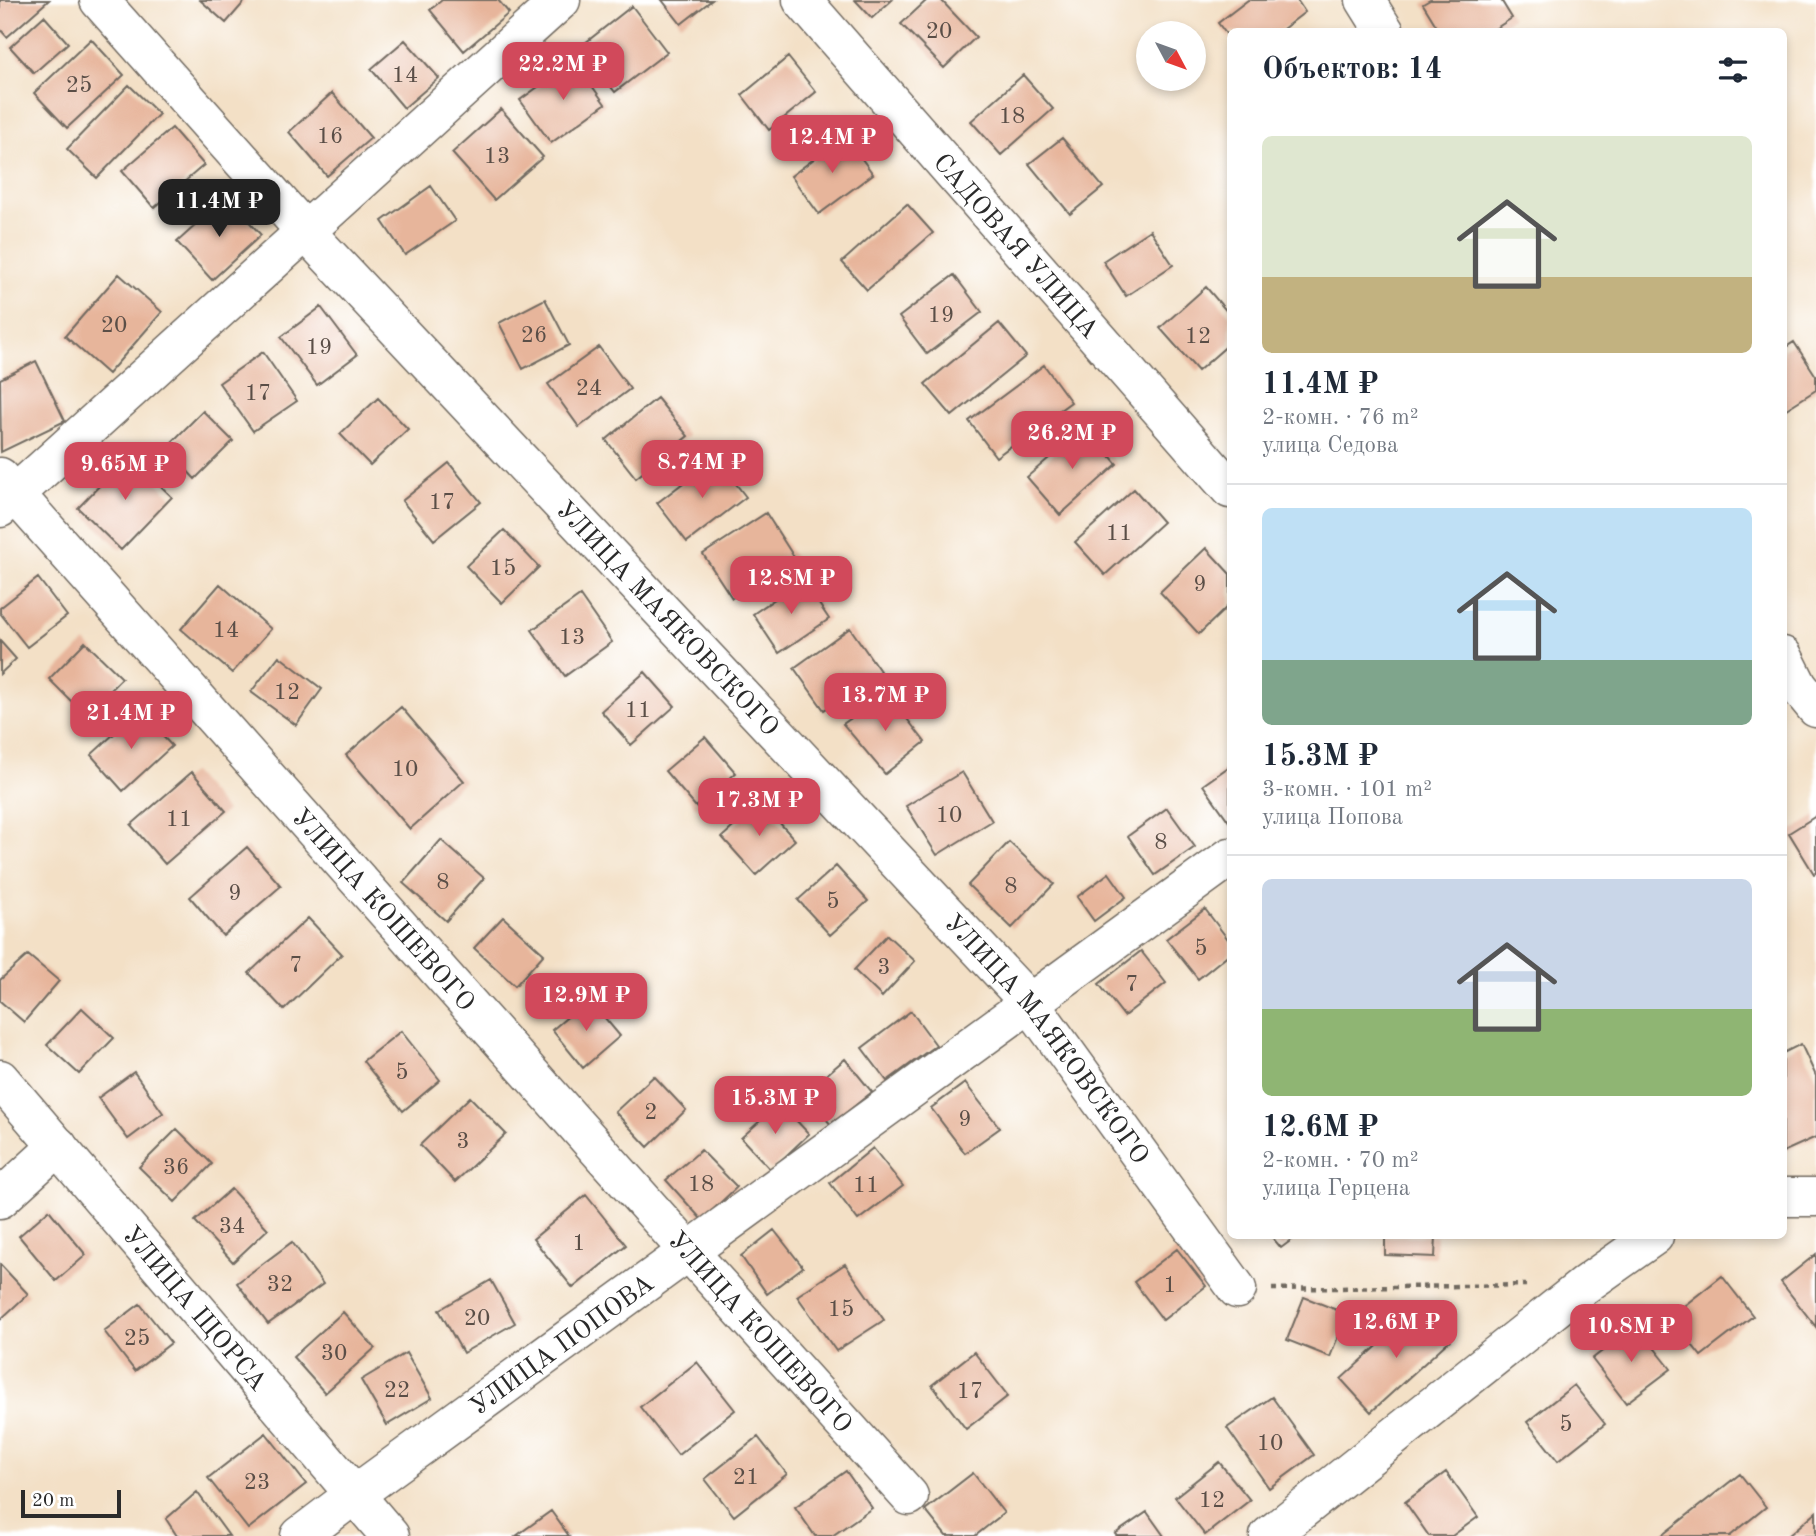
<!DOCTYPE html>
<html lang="ru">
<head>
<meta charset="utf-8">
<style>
	body { margin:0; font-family:"Old Standard TT",serif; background:#f6f6f7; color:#1f2937; height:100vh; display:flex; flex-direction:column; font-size:26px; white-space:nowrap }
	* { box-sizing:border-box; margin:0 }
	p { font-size:23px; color:#747a83 }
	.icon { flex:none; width:38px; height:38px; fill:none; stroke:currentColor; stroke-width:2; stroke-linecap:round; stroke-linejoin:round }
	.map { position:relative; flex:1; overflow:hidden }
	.side { position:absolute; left:1227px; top:28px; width:560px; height:1211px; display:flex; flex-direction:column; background:#fff; border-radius:10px; box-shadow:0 4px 10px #0003 }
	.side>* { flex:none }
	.needle { width:46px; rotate:131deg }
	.controls { position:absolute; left:1136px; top:21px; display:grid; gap:14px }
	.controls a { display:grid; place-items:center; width:70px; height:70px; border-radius:50%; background:#fff; box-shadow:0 4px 10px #0003; font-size:35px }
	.scale { position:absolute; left:21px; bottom:18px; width:100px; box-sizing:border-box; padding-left:7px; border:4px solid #2b2b2b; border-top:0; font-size:19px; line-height:24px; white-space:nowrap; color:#2b2b2b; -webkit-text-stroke:5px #fff; paint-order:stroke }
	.price { position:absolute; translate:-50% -60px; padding:0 16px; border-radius:14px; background:#d1495b; color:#fff; font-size:23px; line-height:46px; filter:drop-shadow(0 2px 4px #0008) }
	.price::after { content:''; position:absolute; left:50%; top:42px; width:21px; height:16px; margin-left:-10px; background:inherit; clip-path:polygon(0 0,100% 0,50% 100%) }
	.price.current { background:#222; color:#fff }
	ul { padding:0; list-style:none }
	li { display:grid; align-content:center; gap:14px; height:371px; padding:0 35px }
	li+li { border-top:2px solid #e0e1e3 }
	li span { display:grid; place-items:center; height:217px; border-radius:10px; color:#555 }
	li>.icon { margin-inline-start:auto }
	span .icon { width:126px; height:126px; fill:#fffc; stroke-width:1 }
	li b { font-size:30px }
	h2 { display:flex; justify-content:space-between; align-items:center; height:84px; padding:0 35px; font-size:30px }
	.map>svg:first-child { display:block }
	.building { fill:#e7b59b }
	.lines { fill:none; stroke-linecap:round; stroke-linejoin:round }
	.minor-casing { stroke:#716a61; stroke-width:41 }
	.path { stroke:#716a61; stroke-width:4.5; stroke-dasharray:5 5; stroke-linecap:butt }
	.minor { stroke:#fff; stroke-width:38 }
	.labels { text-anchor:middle; stroke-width:7; stroke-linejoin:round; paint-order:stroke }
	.number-label { font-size:23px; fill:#5a4e47 }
	.street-label { font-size:26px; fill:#2b2b2b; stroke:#fff }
</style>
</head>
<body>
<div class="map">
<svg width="1816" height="1536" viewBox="0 0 1816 1536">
	<rect width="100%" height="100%" fill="#fff"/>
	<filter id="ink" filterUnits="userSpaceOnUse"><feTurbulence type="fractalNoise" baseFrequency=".0143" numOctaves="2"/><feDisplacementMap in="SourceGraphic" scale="14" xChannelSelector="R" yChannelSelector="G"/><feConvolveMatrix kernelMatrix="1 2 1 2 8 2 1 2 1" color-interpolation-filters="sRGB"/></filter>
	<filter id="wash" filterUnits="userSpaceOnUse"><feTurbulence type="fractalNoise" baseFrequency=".00686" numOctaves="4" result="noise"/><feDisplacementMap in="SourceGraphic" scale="28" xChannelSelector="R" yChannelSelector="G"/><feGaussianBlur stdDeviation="1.57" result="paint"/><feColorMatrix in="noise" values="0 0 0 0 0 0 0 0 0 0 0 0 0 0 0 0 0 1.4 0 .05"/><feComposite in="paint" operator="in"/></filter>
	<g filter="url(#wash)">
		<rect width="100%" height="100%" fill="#f3e0c6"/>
		<g id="blocks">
			<!-- building -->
			<path class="building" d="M0 0H49L7 37 0 29Z
				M200 0H246L226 23Z
				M442 0H498L509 13 464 51 430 10Z
				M662 0H712L681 24Z
				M855 0H892L872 18Z
				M927 0H941L976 37 944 68 901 24Z
				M1248 0H1297L1305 12 1279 32H1230V39L1218 23Z
				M1430 0H1501L1512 18 1490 32H1440L1423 4Z
				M632 6 667 52 615 92 580 47Z
				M44 16 68 43 34 73 10 47Z
				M91 39 124 75 67 128 34 93Z
				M405 40 439 78 404 108 371 69Z
				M788 57 816 92 769 130 742 95Z
				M574 61 605 104 551 143 520 100Z
				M1023 75 1053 109 1001 155 971 121Z
				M129 85 159 114 97 178 67 149Z
				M332 93 371 138 327 176 289 132Z
				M501 109 543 157 494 200 452 153Z
				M172 128 204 165 154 208 122 171Z
				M845 136 873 174 819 214 791 176Z
				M1062 138 1103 187 1070 214 1029 164Z
				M431 186 455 221 405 255 382 221Z
				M227 197 261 235 212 280 177 242Z
				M907 204 933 233 867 290 842 262Z
				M1150 230 1173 265 1126 296 1103 261Z
				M119 274 162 312 108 374 65 336Z
				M954 275 982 312 927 354 899 317Z
				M1206 287 1230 315V343L1198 371 1160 328Z
				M545 299 569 345 523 369 499 323Z
				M321 307 357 355 317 385 281 337Z
				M999 323 1026 356 952 416 925 384Z
				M1794 342 1816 376V390L1783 411V349Z
				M599 347 630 389 579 427 548 384Z
				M263 352 297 401 253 431 219 383Z
				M36 361 65 421 1 452 0 379Z
				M1044 365 1071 402 996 457 969 421Z
				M378 398 408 429 370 465 340 434Z
				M657 398 688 436 636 478 606 440Z
				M203 411 233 441 195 479 166 448Z
				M1085 427 1117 464 1060 515 1027 477Z
				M129 455 172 497 121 550 78 508Z
				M716 458 746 497 687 542 657 503Z
				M449 463 481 502 434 540 402 501Z
				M1134 489 1163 522 1105 575 1075 542Z
				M766 513 794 557 732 598 703 554Z
				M504 530 539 567 502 603 466 566Z
				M1206 548 1230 574V604L1199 634 1160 592Z
				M38 578 67 616 27 647 0 613V608Z
				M803 580 829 619 779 653 753 614Z
				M220 584 271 629 232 673 181 629Z
				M580 596 612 642 565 676 532 630Z
				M850 628 880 671 824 710 794 668Z
				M0 641 16 659 0 674Z
				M85 642 122 678 85 715 49 679Z
				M279 656 322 689 296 725 251 692Z
				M645 672 675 706 631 745 601 711Z
				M887 693 925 742 885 774 843 724Z
				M401 707 464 781 410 829 346 755Z
				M139 711 172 746 123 791 91 755Z
				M705 737 736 773 696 807 665 771Z
				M1230 766V823L1203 785Z
				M192 772 226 811 165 864 131 825Z
				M962 772 992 821 937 855 906 806Z
				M761 802 795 840 756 875 722 837Z
				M1167 808 1195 847 1155 875 1128 836Z
				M1816 816V873L1814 874 1789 833Z
				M441 840 484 878 446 921 403 883Z
				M1009 842 1054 884 1012 928 968 885Z
				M247 847 281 886 223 936 190 897Z
				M836 866 868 901 830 935 798 900Z
				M1109 873 1126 897 1094 921 1077 897Z
				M1205 909 1230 942V953L1198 979 1166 939Z
				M503 917 544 954 515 986 474 948Z
				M308 918 342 954 284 1010 249 973Z
				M887 935 915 961 882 997 854 970Z
				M1141 951 1166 983 1124 1016 1099 984Z
				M28 955 59 981 24 1022 0 1001V980Z
				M589 999 620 1036 583 1068 552 1030Z
				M82 1008 114 1038 79 1074 47 1045Z
				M911 1011 936 1045 887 1081 862 1048Z
				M401 1031 440 1080 403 1111 363 1061Z
				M1801 1044 1816 1076V1137L1783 1152V1053Z
				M845 1059 872 1092 831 1125 805 1093Z
				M134 1072 163 1113 128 1139 98 1098Z
				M654 1076 686 1110 648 1147 615 1112Z
				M965 1083 1000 1128 965 1153 931 1108Z
				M470 1097 506 1134 455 1182 420 1145Z
				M780 1103 809 1134 771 1170 741 1138Z
				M177 1129 212 1164 175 1202 139 1167Z
				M873 1148 903 1186 858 1220 830 1183Z
				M701 1150 737 1187 702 1220 666 1180Z
				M231 1189 268 1229 233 1262 195 1221Z
				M586 1195 626 1245 573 1288 533 1239Z
				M49 1210 86 1255 56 1281 19 1236Z
				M774 1230 803 1267 767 1294 741 1256Z
				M1271 1236H1297L1281 1248Z
				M1385 1236H1436L1435 1257 1385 1255Z
				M292 1242 323 1284 268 1324 237 1283Z
				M1177 1249 1206 1286 1163 1320 1134 1282Z
				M1816 1254V1327L1781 1282Z
				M0 1264 28 1294 0 1320Z
				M845 1264 884 1320 836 1351 797 1296Z
				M1722 1276 1753 1316 1701 1356 1670 1317Z
				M491 1280 515 1323 463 1353 439 1310Z
				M1304 1297 1347 1314 1330 1357 1287 1340Z
				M140 1304 171 1343 135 1371 104 1331Z
				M1420 1307 1450 1340 1371 1412 1341 1379Z
				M343 1312 375 1348 325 1393 293 1357Z
				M1636 1325 1671 1369 1626 1403 1592 1359Z
				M974 1352 1008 1396 966 1429 932 1385Z
				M406 1353 432 1398 387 1425 361 1380Z
				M697 1362 735 1410 678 1455 640 1407Z
				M1574 1385 1605 1424 1558 1461 1527 1422Z
				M1272 1397 1314 1455 1269 1488 1227 1428Z
				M266 1433 306 1484 248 1529 208 1478Z
				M758 1437 787 1474 734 1516 705 1479Z
				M1219 1462 1250 1500 1205 1535 1175 1497Z
				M846 1471 872 1508 832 1536H815L795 1507Z
				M1446 1472 1478 1517 1452 1536H1429L1405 1502Z
				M973 1473 1004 1513 975 1536H946L925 1510Z
				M1740 1474 1766 1507 1730 1536H1661Z
				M197 1492 229 1536H177L166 1519Z
				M551 1511 569 1536H516Z
				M1147 1512 1164 1536H1117L1115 1534Z
				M1816 1512V1536H1788Z"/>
		</g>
	</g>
	<g filter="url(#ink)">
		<use href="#blocks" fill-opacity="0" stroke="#716a61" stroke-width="2"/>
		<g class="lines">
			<!-- minor casing -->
			<g class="minor-casing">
				<g id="minor">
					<path id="s1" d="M99 0 305 231 1030 1003 1237 1289"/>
					<path id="s2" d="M802 0 1230 489"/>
					<path d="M1365 0 1385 32"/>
					<path id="s3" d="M0 477 689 1252 909 1496"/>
					<path d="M0 508 561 0"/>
					<path d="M1783 656 1798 686 1816 708"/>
					<path id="s4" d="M0 1079 390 1536"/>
					<path d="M1783 1197H1816"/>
					<path d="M0 1199 58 1146"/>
					<path id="s5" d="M300 1536 354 1495 1230 857"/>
					<path d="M1269 1536 1586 1284 1654 1236"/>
				</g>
			</g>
			<!-- path -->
			<path class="path" d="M1272 1289 1526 1285"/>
			<!-- minor -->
			<use href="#minor" class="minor"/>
		</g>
	</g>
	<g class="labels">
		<!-- number labels -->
		<g class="number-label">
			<text x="939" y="38">20</text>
			<text x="405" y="82">14</text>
			<text x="79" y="92">25</text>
			<text x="1012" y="123">18</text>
			<text x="330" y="143">16</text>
			<text x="497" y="163">13</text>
			<text x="941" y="322">19</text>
			<text x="114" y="332">20</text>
			<text x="534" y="342">26</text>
			<text x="1198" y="343">12</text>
			<text x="319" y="354">19</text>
			<text x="589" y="395">24</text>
			<text x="258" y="400">17</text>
			<text x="442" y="509">17</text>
			<text x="1119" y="540">11</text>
			<text x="503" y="575">15</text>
			<text x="1200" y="591">9</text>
			<text x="226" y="637">14</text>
			<text x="572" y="644">13</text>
			<text x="287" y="699">12</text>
			<text x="638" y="717">11</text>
			<text x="405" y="776">10</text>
			<text x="949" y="822">10</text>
			<text x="179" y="826">11</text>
			<text x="1161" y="849">8</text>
			<text x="443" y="889">8</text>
			<text x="1011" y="893">8</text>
			<text x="235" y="900">9</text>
			<text x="833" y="908">5</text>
			<text x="1201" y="955">5</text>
			<text x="296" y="972">7</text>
			<text x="884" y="974">3</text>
			<text x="1132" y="991">7</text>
			<text x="402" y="1079">5</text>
			<text x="651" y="1119">2</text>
			<text x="965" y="1126">9</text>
			<text x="463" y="1148">3</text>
			<text x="176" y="1174">36</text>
			<text x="701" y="1191">18</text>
			<text x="866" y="1192">11</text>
			<text x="232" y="1233">34</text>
			<text x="579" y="1250">1</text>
			<text x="280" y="1291">32</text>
			<text x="1170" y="1292">1</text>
			<text x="841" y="1316">15</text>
			<text x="477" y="1325">20</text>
			<text x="137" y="1345">25</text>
			<text x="334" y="1360">30</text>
			<text x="397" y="1397">22</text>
			<text x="970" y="1398">17</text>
			<text x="1566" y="1431">5</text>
			<text x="1270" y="1450">10</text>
			<text x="746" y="1484">21</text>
			<text x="257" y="1489">23</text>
			<text x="1212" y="1507">12</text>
		</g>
		<!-- street labels -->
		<g class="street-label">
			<text dy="9" stroke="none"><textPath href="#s2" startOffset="326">САДОВАЯ УЛИЦА</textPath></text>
			<text dy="9" stroke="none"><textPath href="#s1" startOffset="840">УЛИЦА МАЯКОВСКОГО</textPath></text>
			<text dy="9" stroke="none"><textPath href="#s3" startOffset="578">УЛИЦА КОШЕВОГО</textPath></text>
			<text dy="9" stroke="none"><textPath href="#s1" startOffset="1407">УЛИЦА МАЯКОВСКОГО</textPath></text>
			<text dy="9" stroke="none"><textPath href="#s4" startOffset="301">УЛИЦА ЩОРСА</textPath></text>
			<text dy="9" stroke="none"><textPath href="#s3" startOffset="1144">УЛИЦА КОШЕВОГО</textPath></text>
			<text dy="9" stroke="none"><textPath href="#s5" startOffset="324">УЛИЦА ПОПОВА</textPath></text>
		</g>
	</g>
</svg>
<div class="controls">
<a><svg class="needle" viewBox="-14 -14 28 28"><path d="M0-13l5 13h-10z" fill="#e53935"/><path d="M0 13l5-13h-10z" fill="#747a83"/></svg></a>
</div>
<div class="scale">20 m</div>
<b class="price" style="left:563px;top:102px">22.2M ₽</b>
<b class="price" style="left:832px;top:175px">12.4M ₽</b>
<b class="price current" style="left:219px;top:239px">11.4M ₽</b>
<b class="price" style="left:1072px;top:471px">26.2M ₽</b>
<b class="price" style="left:702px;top:500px">8.74M ₽</b>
<b class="price" style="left:125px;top:502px">9.65M ₽</b>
<b class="price" style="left:791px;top:616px">12.8M ₽</b>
<b class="price" style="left:885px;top:733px">13.7M ₽</b>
<b class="price" style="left:131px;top:751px">21.4M ₽</b>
<b class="price" style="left:759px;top:838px">17.3M ₽</b>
<b class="price" style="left:586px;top:1033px">12.9M ₽</b>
<b class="price" style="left:775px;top:1136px">15.3M ₽</b>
<b class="price" style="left:1396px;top:1360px">12.6M ₽</b>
<b class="price" style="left:1631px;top:1364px">10.8M ₽</b>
<section class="side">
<h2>Объектов: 14<svg class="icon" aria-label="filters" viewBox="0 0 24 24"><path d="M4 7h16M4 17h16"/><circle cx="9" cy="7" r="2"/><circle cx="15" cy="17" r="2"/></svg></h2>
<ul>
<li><span style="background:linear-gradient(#dfe7d0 65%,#c2b280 0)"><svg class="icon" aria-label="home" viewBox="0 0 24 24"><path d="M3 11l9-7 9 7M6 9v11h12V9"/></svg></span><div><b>11.4M ₽</b><p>2-комн. · 76 m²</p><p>улица Седова</p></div></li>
<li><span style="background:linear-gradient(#bfe0f5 70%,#7fa58c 0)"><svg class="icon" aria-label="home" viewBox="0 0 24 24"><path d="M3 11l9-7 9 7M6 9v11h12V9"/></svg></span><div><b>15.3M ₽</b><p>3-комн. · 101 m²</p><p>улица Попова</p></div></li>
<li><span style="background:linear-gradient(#c9d6e8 60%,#8fb573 0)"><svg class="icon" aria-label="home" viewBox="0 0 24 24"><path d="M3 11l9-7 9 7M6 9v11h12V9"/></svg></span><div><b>12.6M ₽</b><p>2-комн. · 70 m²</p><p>улица Герцена</p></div></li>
</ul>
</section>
</div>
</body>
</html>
